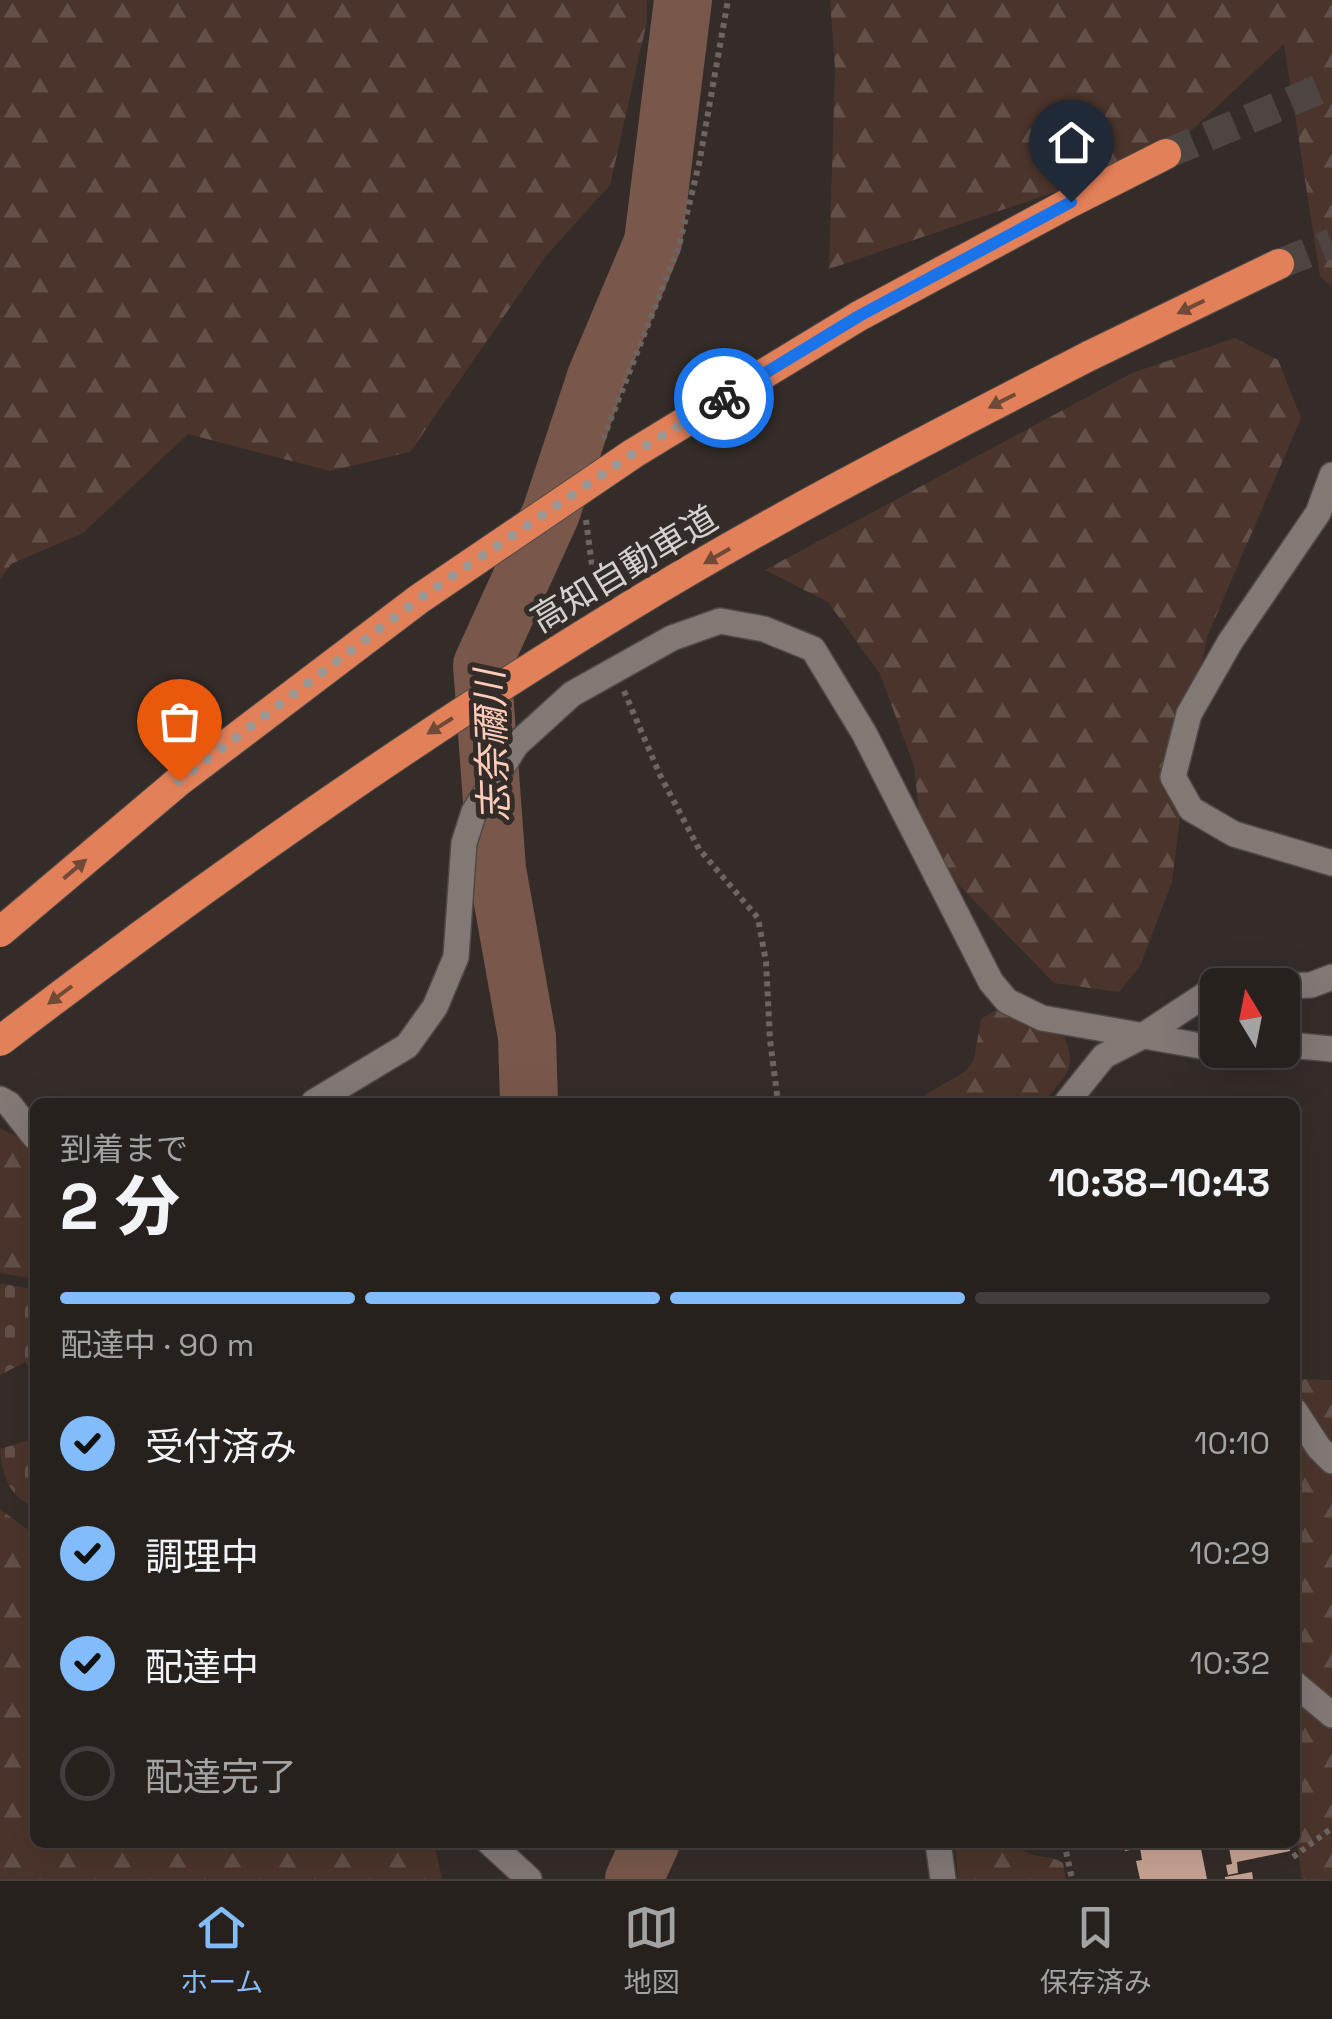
<!DOCTYPE html>
<html lang="ja">
<head>
<meta charset="utf-8">
<style>
	:root { --surface:#27211e; --page:#332e2b; --text:#f1f3f6; --muted:#a4a3a4; --line:#433e3c; --accent:#83bcfb }
	body { margin:0; font-family:"Space Grotesk","Noto Sans JP",sans-serif; background:var(--page); color:var(--text); height:100vh; display:flex; flex-direction:column; font-size:38px; white-space:nowrap }
	* { box-sizing:border-box; margin:0 }
	p { font-size:32px; color:var(--muted) }
	.icon { flex:none; width:55px; height:55px; fill:none; stroke:currentColor; stroke-width:2; stroke-linecap:round; stroke-linejoin:round }
	.map { position:relative; flex:1; overflow:hidden }
	.panel { position:absolute; left:30px; top:1098px; width:1270px; height:750px; display:flex; flex-direction:column; background:var(--surface); border-radius:15px; box-shadow:0 10px 40px #0002,0 0 0 2px var(--line) }
	.panel>* { flex:none }
	.needle { width:65px; rotate:350deg }
	.buttons { position:absolute; left:1200px; top:968px; display:grid; gap:20px }
	.buttons a { display:grid; place-items:center; width:100px; height:100px; border-radius:15px; background:var(--surface); box-shadow:0 10px 40px #0002,0 0 0 2px var(--line); font-size:50px }
	.pin { position:absolute; display:grid; place-items:center; width:85px; height:85px; color:#fff; margin:-102px -42px; border-radius:50% 50% 50% 0; rotate:-45deg; box-shadow:0 0 10px #0007 }
	.pin .icon { rotate:45deg }
	.courier { position:absolute; display:grid; place-items:center; width:100px; height:100px; margin:-50px; border:8px solid #1a73e8; border-radius:50%; background:#fff; color:#222; box-shadow:0 2px 12px #0007 }
	.headline em { font-style:normal; font-weight:800 }
	.headline div { display:flex; flex-direction:column-reverse }
	.headline { display:flex; align-items:center; justify-content:space-between; height:170px; padding:0 30px }
	h1 { font-size:65px; font-weight:800; line-height:75px }
	.bar { display:grid; grid-template-columns:repeat(4,1fr); gap:15px 10px; align-content:center; height:120px; padding:0 30px }
	.bar i { height:12px; border-radius:8px; background:var(--line) }
	.bar .current { background:var(--accent) }
	.bar p { grid-column:span 4 }
	ol { padding:0 30px; list-style:none }
	li { display:flex; align-items:center; gap:30px; height:110px }
	li p { margin-inline-start:auto }
	li .icon { padding:10px; border-radius:50%; background:var(--accent); color:#111; stroke-width:4 }
	li:last-child { color:var(--muted) }
	li i { width:55px; height:55px; border:5px solid var(--line); border-radius:50% }
	.menu { display:flex; justify-content:space-around; align-items:center; height:140px; border-top:2px solid var(--line); background:var(--surface); font-size:28px; color:var(--muted) }
	.menu a { display:grid; justify-items:center; gap:5px }
	.menu .current { color:var(--accent) }
	.map>svg:first-child { display:block }
</style>
</head>
<body>
<div class="map">
<svg width="1332" height="1879" viewBox="0 0 1332 1879">
	<defs>
		<pattern id="forest-firs" width="22" height="20" patternUnits="userSpaceOnUse" patternTransform="scale(2.5)"><rect width="22" height="20" fill="#4b342b"/><path d="M5 1l3.5 6h-7zM16 11l3.5 6h-7z" fill="#645049"/></pattern>
		<pattern id="cemetery-stones" width="16" height="16" patternUnits="userSpaceOnUse" patternTransform="scale(2.5)"><rect width="16" height="16" fill="#4b342b"/><path d="M2 7V4a2 2 0 0 1 4 0v3zM10 15v-3a2 2 0 0 1 4 0v3z" fill="#645049"/></pattern>
	</defs>
	<rect width="100%" height="100%" fill="#342c28"/>
	<path fill="url(#forest-firs)" d="M0,0H647V21L610,185L545,257L410,452L330,471L188,434L83,533L11,564L0,580Z
		M830,0H1332V287L1320,276L1284,44L1166,154L829,269L835,68Z
		M1235,338L1278,360L1301,418L1207,637L1192,717L1172,882L1140,966L1119,992L1054,983L923,848L914,766L880,674L828,602L765,570L1132,373Z
		M996,1010L1061,1030C1079,1067 1068,1074 1043,1102H913L966,1071L974,1059L981,1019Z
		M0,1128L35,1146V1279L0,1273Z
		M1295,1379L1332,1380V1879H1302L1295,1828Z
		M0,1509L35,1535V1842L434,1843L442,1879H0Z
		M955,1843H1022L1023,1851C1037,1859 1050,1854 1063,1863L1066,1879H958Z"/>
	<path fill="url(#cemetery-stones)" d="M0,1283L35,1290V1378L25,1362L0,1375Z
		M35,1438V1507C9,1498 2,1474 0,1449Z"/>
	<g fill="none" stroke-linecap="round" stroke-linejoin="round">
		<path stroke="#79584b" stroke-width="58" d="M529,1102L527,1037L497,869L482,665L551,513L596,377L653,242L683,0
			M634,1879L651,1842"/>
	</g>
	<path fill="#c8a394" d="M1123,1842H1195L1196,1850L1201,1849L1207,1879H1140L1136,1861L1142,1860L1140,1848L1125,1851Z
		M1228,1842H1289L1290,1851L1237,1862L1238,1873L1228,1875L1226,1865L1232,1864Z
		M1252,1872L1253,1879H1225V1877Z"/>
	<g fill="none" stroke-linecap="round" stroke-linejoin="round">
		<path stroke="#4c4541" stroke-width="30" stroke-dasharray="30 15" stroke-linecap="butt" d="M1166,154L1332,84
			M1279,264L1332,243"/>
		<defs>
			<path id="minor" d="M1332,475L1318,513L1230,642L1189,714L1173,777L1191,809L1234,834L1332,863
				M1282,986L1311,985L1332,977
				M1282,1048L1300,1046L1332,1049
				M1222,1050L1248,1054L1272,1050
				M0,1099L9,1104L35,1137
				M314,1102L407,1046L435,1007L456,957L464,843L474,812L516,745L572,694L672,638L720,621L764,629L813,649L864,733L991,982L1007,1001L1042,1018L1218,1049
				M1067,1102L1104,1056L1141,1037L1205,995L1218,992
				M1295,1411L1319,1448L1332,1461
				M1295,1684L1332,1715
				M489,1842L529,1879
				M938,1842L943,1879"/>
			<path id="highway" d="M1071,202L1166,154
				M1089,356L1279,264"/>
		</defs>
		<use href="#minor" stroke="#4f4946" stroke-width="28"/>
		<use href="#highway" stroke="#4f4946" stroke-width="32"/>
		<path stroke="#6c6561" stroke-width="6" stroke-dasharray="5 5" stroke-linecap="butt" d="M603,439L679,246L699,164L728,0
			M586,520L596,596
			M624,691L660,775L699,849L758,918L766,962L770,1040L778,1102
			M1064,1842L1072,1879
			M1293,1857L1332,1828"/>
		<use href="#minor" stroke="#827975" stroke-width="25"/>
		<use href="#highway" stroke="#e28059" stroke-width="30"/>
		<defs>
			<path id="highway-bridge" d="M0,932L179,781L419,599L634,453L859,316L1071,202
				M0,1041C203,886 411,739 630,606C779,515 934,436 1089,356"/>
		</defs>
		<use href="#highway-bridge" stroke="#4f4946" stroke-width="32" stroke-linecap="butt"/>
		<use href="#highway-bridge" stroke="#e28059" stroke-width="30"/>
	</g>
	<defs><path id="oneway-solid" d="M-6-.8H1V-3.2L6.5 0L1 3.2V.8H-6Z" transform="scale(2.5)"/></defs>
	<g fill="#714939">
		<use href="#oneway-solid" transform="translate(1191 307) rotate(154)"/>
		<use href="#oneway-solid" transform="translate(1002 401) rotate(153)"/>
		<use href="#oneway-solid" transform="translate(717 556) rotate(150)"/>
		<use href="#oneway-solid" transform="translate(440 726) rotate(148)"/>
		<use href="#oneway-solid" transform="translate(75 869) rotate(-40)"/>
		<use href="#oneway-solid" transform="translate(60 995) rotate(143)"/>
	</g>
	<g fill="none" stroke-linecap="round" stroke-linejoin="round">
		<path stroke="#9d9794" stroke-width="10" stroke-dasharray="0 18" d="M179,781L419,599L634,453L724,398"/>
		<path stroke="#1a73e8" stroke-width="12" d="M724,398L859,316L1071,202"/>
	</g>
	<g text-anchor="middle" dominant-baseline="central" stroke-width="10" stroke-linejoin="round" paint-order="stroke">
		<g font-size="35" fill="#d6d0ce" stroke="#342c28">
			<text transform="translate(624 569) rotate(-31)">高知自動車道</text>
		</g>
		<g font-size="38" font-style="italic" fill="#feccb9" stroke="#342c28">
			<text transform="translate(492 746) rotate(-92)">志奈禰川</text>
		</g>
	</g>
</svg>
<div class="buttons">
<a><svg class="needle" viewBox="-14 -14 28 28"><path d="M0-13l5 13h-10z" fill="#e53935"/><path d="M0 13l5-13h-10z" fill="#a4a3a4"/></svg></a>
</div>
<div class="pin" style="left:179px;top:781px;background:#ea580c"><svg class="icon" aria-label="bag" viewBox="0 0 24 24"><path d="M5 8h14l-1 12H6zM9 8a3 3 0 0 1 6 0"/></svg></div>
<div class="pin" style="left:1071px;top:202px;background:#1f2937"><svg class="icon" aria-label="home" viewBox="0 0 24 24"><path d="M3 11l9-7 9 7M6 9v11h12V9"/></svg></div>
<div class="courier" style="left:724px;top:398px"><svg class="icon" aria-label="bike" viewBox="0 0 24 24"><circle cx="6" cy="16" r="4"/><circle cx="18" cy="16" r="4"/><path d="M6 16l4-8h5l3 8M10 8l3 8H6M13 5h3"/></svg></div>
<section class="panel">
<div class="headline"><div><h1>2 分</h1><p>到着まで</p></div><em>10:38–10:43</em></div>
<div class="bar"><i class="current"></i><i class="current"></i><i class="current"></i><i></i><p>配達中 · 90 m</p></div>
<ol>
<li><svg class="icon" aria-label="check" viewBox="0 0 24 24"><path d="M5 12l5 5 9-10"/></svg>受付済み<p>10:10</p></li>
<li><svg class="icon" aria-label="check" viewBox="0 0 24 24"><path d="M5 12l5 5 9-10"/></svg>調理中<p>10:29</p></li>
<li><svg class="icon" aria-label="check" viewBox="0 0 24 24"><path d="M5 12l5 5 9-10"/></svg>配達中<p>10:32</p></li>
<li><i></i>配達完了</li>
</ol>
</section>
</div>
<nav class="menu">
<a class="current"><svg class="icon" aria-label="home" viewBox="0 0 24 24"><path d="M3 11l9-7 9 7M6 9v11h12V9"/></svg>ホーム</a>
<a><svg class="icon" aria-label="map" viewBox="0 0 24 24"><path d="M3 6l6-2 6 2 6-2v14l-6 2-6-2-6 2zM9 4v14M15 6v14"/></svg>地図</a>
<a><svg class="icon" aria-label="saved" viewBox="0 0 24 24"><path d="M7 4h10v16l-5-4-5 4z"/></svg>保存済み</a>
</nav>
</body>
</html>
